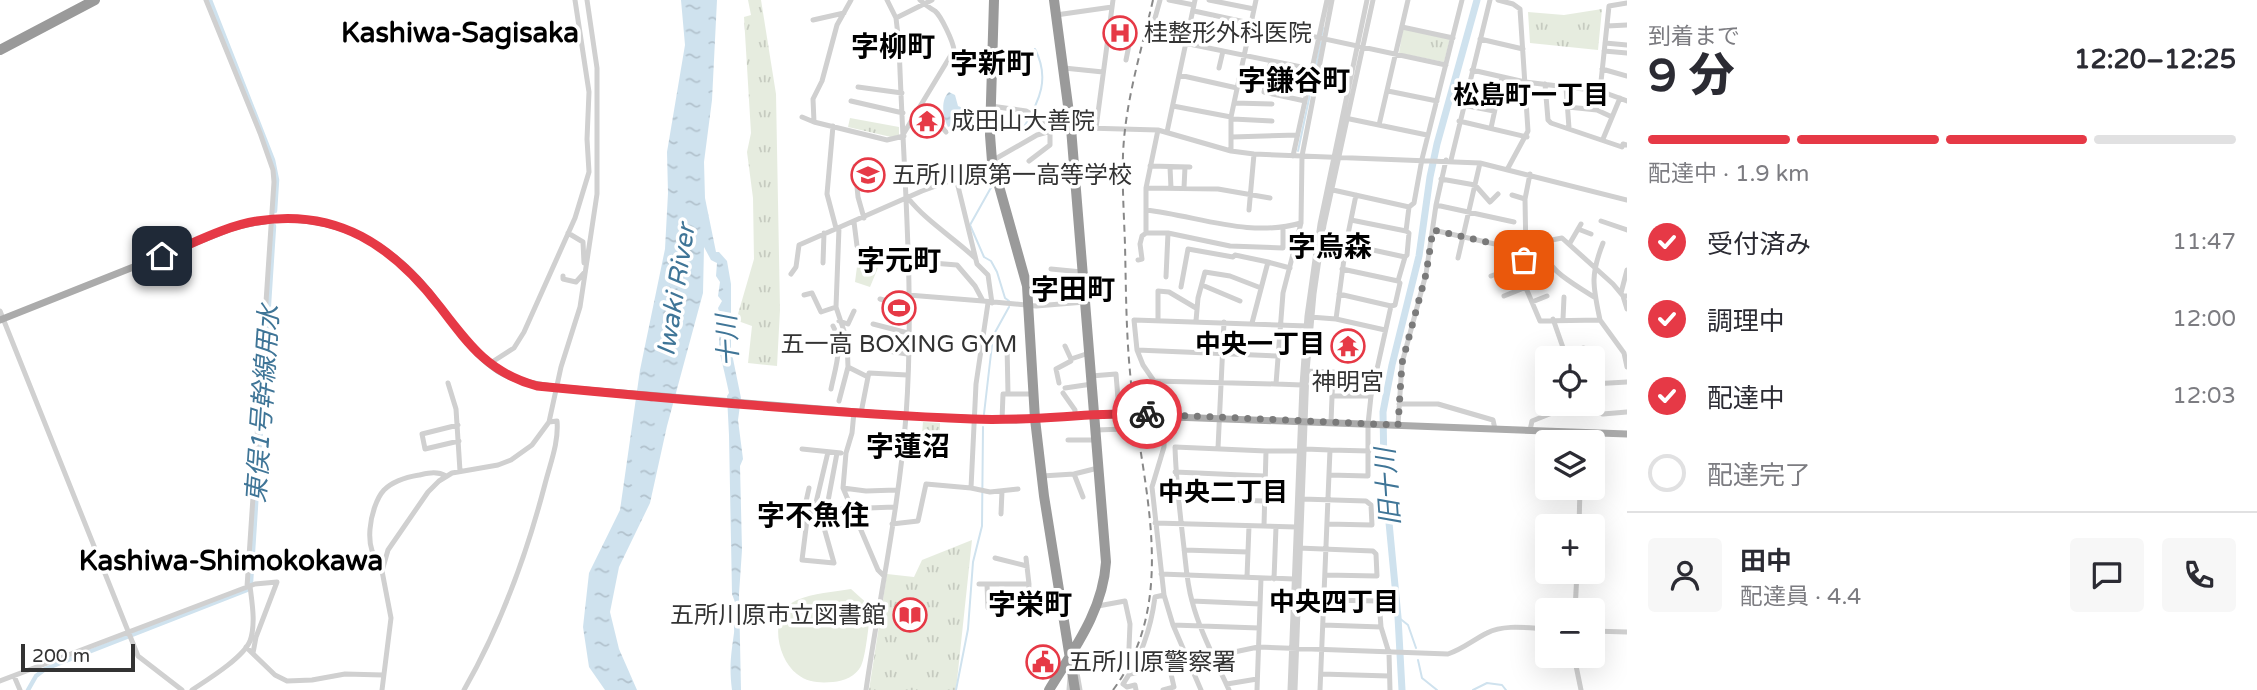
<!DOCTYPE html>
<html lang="ja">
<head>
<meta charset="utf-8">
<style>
	:root { --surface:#fff; --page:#f7f7f7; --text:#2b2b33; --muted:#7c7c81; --line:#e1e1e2; --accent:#e63946 }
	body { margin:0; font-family:"Varela Round","Noto Sans JP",sans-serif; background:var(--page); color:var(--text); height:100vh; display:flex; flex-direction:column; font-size:26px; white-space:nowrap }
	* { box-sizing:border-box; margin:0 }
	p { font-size:23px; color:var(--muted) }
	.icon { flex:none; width:38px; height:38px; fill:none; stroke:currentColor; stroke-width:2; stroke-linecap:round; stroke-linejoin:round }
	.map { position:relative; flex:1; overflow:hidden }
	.drawer { display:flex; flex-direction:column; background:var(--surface); width:630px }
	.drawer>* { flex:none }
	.tools { position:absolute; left:1535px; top:346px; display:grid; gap:14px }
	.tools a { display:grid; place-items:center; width:70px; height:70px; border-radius:7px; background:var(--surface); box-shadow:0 7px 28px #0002; font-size:35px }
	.scale { position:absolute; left:21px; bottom:18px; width:114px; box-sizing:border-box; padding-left:7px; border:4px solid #333; border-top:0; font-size:19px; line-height:24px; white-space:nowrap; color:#333; -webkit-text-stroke:5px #fff; paint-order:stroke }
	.pin { position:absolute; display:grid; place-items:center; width:60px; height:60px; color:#fff; margin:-30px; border-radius:14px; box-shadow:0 4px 10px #0006 }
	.courier { position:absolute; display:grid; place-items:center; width:70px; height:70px; margin:-35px; border:5px solid #e63946; border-radius:50%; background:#fff; color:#222; box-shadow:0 2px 9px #0007 }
	.headline em { font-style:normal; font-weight:800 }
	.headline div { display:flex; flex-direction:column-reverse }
	.headline { display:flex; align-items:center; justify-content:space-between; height:119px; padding:0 21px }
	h1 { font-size:46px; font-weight:800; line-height:52px }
	.bar { display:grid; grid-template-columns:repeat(4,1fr); gap:10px 7px; align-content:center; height:84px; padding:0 21px }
	.bar i { height:9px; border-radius:5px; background:var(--line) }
	.bar .active { background:var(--accent) }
	.bar p { grid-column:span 4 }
	.line { display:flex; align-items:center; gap:18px; padding:0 21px; border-top:2px solid var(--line) }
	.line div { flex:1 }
	.round { display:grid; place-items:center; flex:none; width:74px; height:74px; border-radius:7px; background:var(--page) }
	ol { padding:0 21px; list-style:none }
	li { display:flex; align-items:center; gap:21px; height:77px }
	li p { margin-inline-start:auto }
	li .icon { padding:7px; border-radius:50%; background:var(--accent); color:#fff; stroke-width:4 }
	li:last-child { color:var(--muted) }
	li i { width:38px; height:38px; border:4px solid var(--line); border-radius:50% }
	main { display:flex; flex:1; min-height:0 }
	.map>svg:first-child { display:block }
</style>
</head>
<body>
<main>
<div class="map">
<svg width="1627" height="690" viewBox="0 0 1627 690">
	<defs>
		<pattern id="grass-tufts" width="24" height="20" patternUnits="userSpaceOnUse" patternTransform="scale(1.75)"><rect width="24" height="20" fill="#e6ecdf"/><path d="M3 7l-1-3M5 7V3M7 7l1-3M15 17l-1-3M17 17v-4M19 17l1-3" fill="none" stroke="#c6cbc0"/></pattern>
		<pattern id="water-ripples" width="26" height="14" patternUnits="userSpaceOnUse" patternTransform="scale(1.75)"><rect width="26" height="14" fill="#cfe2ee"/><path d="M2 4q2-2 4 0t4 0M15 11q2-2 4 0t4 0" fill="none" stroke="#b2c2cd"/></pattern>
	</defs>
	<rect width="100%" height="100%" fill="#fff"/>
	<path fill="url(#grass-tufts)" d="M748,0H761L776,94L780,310L777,366L748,363L752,326L738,321V314L754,259L753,198L747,152L751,133L744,17L751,15Z
		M1602,9L1598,50L1530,43L1528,12L1564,15Z
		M1403,29L1450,39L1444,62L1399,53Z
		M850,118L899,127V135L891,137L848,127Z
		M923,422L940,423V448L921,447Z
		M972,540L956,690H869L887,574L914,577L922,560Z"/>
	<path fill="#e6ecdf" d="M858,259L874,260L880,263L870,287L855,282Z
		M851,589L871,607C869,621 866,656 861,666C856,676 844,681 833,682C821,683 808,683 797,674C776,658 768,612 797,600C813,593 834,592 851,589Z"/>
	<path fill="url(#water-ripples)" d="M681,0H717L712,100L704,162L705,198L716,252H719L727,261L731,284V349L741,398L738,420L743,459L740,466L742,550L739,594L741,690H732C729,667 731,655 734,633C735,623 730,615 736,605L732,594L729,435L727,396L729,393C726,379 723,366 720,354C717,339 723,322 718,308L722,301L718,296L720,282L716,276L717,263L711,260L704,247L703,293L667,426L650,503L619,567L610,612L619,649L637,690H605L589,667L583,627L589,573L620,510L640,370L665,249L668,193L667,152L685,45Z
		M949,92L955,95L958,106L963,108L954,125L948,127C943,118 940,100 949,92Z"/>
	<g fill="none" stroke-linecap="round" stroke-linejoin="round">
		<path stroke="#cfe2ee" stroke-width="2" d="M1322,35L1323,28
			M1024,127C1040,100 1050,78 1035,49
			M1298,151L1321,42
			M993,184L970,225L984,257L991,261L997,272L1005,298L1009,301
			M984,414L993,336L1009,307
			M1398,617L1408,625L1416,648
			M1418,660L1422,678L1437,690
			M956,690L968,629L973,562L982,526L983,427
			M1473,690L1487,683L1502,685L1506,690"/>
		<path stroke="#cfe2ee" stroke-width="4.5" d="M210,0L273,160L277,180L275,211
			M251,582L274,226
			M28,690L36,676L45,669L247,590"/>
		<path stroke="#cfe2ee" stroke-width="7" d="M1402,690L1398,617L1384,470L1383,412L1392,365L1419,256L1430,177L1437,144L1477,0"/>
		<path stroke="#d0d0d0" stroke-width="5" d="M206,0L260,133L273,170L274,182L247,587
			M851,0L837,25L822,81L813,99L814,122L887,140L904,136
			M1160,0L1150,36L1311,69
			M1169,0L1194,5
			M1209,0L1254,9
			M1498,0L1513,4L1520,9L1528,131L1508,168
			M1194,11L1446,65
			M1056,15L1112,7
			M896,18L932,0
			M813,20L844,13
			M1607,26L1627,25
			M1402,27L1453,38
			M1108,37L1130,40L1126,60
			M1480,39L1523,49
			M1605,43L1627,45
			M1604,51L1627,53
			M1271,61L1264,92L1305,101
			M1064,68L1103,72
			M1219,68L1223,51
			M1602,69L1627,76
			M1472,70L1525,82L1600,91L1627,101
			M1179,75L1237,88
			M1545,84L1548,120L1551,123L1622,147L1623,144L1627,145
			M858,87L902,93
			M1566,87L1569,128
			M1388,91L1437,101
			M1600,91L1609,6L1627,3
			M851,101L903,113
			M1234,103L1272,104
			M923,104L946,132
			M1463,105L1494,111
			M991,106L1026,111L1058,129
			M1173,106L1231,117
			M1568,107L1597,110L1612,117
			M802,117L814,122
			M1345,118L1427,135
			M1233,119L1272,121
			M1459,121L1527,137
			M1379,125L1408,0
			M833,126L827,194L836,228
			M1096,128L1113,0
			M1491,128L1502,77
			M1158,130L1146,188V233H1168L1230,246L1283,248V228
			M1167,132L1195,0
			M904,133L954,50C953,41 941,16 935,11C929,7 926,6 920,0
			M1232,137L1297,135
			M1603,139L1620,98
			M1231,151V117L1256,0
			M1293,156L1327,0
			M1451,160L1490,0
			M1029,161L1050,145V131
			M855,166L858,197L864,218
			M1150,166L1190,167
			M1170,167L1171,188
			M1530,174L1525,199L1526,256L1517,267L1540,321L1600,320C1593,286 1590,276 1603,243
			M956,178L977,264L988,275L992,303
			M1441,179L1475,185L1490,202L1498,194
			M1146,188L1218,189L1270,198
			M1184,188L1185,167
			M1333,190L1409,207L1406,231L1351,220
			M1512,195L1525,199
			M908,198C927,222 953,237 975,258
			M1436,205L1514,222
			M1409,207L1414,203L1422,159L1462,0
			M1146,210C1198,216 1249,238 1301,223
			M1249,210L1254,154
			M1601,221L1627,230
			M854,222L857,246
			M839,228L836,307L847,340L848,367L868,377L861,413
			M1578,229L1591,234
			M1433,230L1526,251
			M568,233L583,242L584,263
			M1322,239L1405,257L1398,281L1342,269
			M1538,242C1549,272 1568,280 1594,297
			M1570,243L1581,224
			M1526,245L1562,238L1613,284L1623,296
			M1405,257L1407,255L1409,233L1406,231
			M1458,258L1480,163
			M1138,260L1142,259L1140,244L1142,236L1146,233
			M908,261L957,265L975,286L983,301L1036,306L1085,302
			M823,263L824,233
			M1051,269L1082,272
			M791,274L796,267L799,245L922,191L969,174L1037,135L1058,129L1086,128L1158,130L1231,151L1254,154L1480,163L1627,200
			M563,276V279L576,282L584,273
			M1491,276L1517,267
			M1166,277L1168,233
			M1507,282L1522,276
			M1525,284L1540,279
			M1202,285L1240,301
			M1181,287L1188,249L1233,257L1235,255L1268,262
			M1621,293L1627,270
			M804,295L812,293L821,312L836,307
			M908,295L983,301
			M1504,296L1526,287
			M1627,296H1623L1627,309
			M880,299L908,307
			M1532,302L1547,296
			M1391,306L1395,305L1400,283L1398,281
			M0,311L138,656L182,690
			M1310,317L1336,319L1385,330
			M1158,319V291L1169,292L1196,308
			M1336,319L1346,244L1356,195
			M1553,319L1567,359
			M1563,319L1564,297
			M1600,320L1624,353L1627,367
			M839,321L848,324L854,311
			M1196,321L1198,298L1205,272L1230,276L1261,288
			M1252,323L1268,262L1290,268
			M873,324L908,333
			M1007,344L1008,394
			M1065,346L1071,359
			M863,347L907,354
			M1137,350L1277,356
			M1566,354L1583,348L1595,351L1601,383
			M489,364L514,348L524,332L575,218L589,172L587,139L589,92L575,0
			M1305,371L1376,374
			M1091,376L1116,374L1118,399L1123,407V414
			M868,377L869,373L907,375
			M1154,381L1276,384L1283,293L1301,223L1302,156L1332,0
			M448,383L456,409L460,471
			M1059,383L1056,369L1071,361V359L1089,353
			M1276,384L1302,385
			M1592,384L1627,382
			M1065,388L1092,384
			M831,389C835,369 844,345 833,326
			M1063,393L1075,410V415
			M1332,396H1371
			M839,401L848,367
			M1399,404H1438L1493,420L1495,429
			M854,412L852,433L846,453L843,488L878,570L883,575
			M1035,419L1094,414
			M1002,420L1003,394H1034
			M1331,422L1333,372
			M458,425L422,434L425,449L459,441
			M1398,425L1402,363L1426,274L1436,205L1446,160
			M1096,430L1125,429
			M1530,430L1532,421L1567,407H1580L1603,414L1627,412
			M1068,440H1096
			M1218,448L1224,322
			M802,449L841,453
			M1305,449L1330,450
			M1266,451H1299
			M1175,472L1264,476
			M1074,474L1083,497
			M1329,475L1368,476V424L1371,396L1391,306L1339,294
			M1042,476L1074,474L1098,468
			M843,488L866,491L896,490
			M971,488L990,492L1018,489
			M1178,498L1264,501
			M1302,499L1366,501L1371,505L1372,525L1327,524
			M831,509L828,501L837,453
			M817,510L894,507
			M819,510L834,563L802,560L808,512L814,511L828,452
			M808,512L805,506L809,488
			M1001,514L1002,491
			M1155,523L1264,526L1266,451L1175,447C1176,481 1180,514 1184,548C1186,566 1187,584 1192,601C1200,632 1216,661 1229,690
			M892,524L918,521L926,484L971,488L976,384L988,303
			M1264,526L1296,527
			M1579,527L1580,488
			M1298,548L1373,551L1376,554L1377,576L1325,575
			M1184,550L1248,552
			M995,558L1027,566
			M1026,558L1029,584L1028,606
			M383,563C361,555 370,505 384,490C393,481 407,477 419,475C429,473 437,471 446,476
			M1161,574L1294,579
			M1247,577L1249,526
			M1274,579L1276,527
			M979,584H1029
			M987,585L988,608L1062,605
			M1324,600L1379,601L1381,627L1389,653L1390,690
			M1192,601L1260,604
			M1098,606L1125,601L1130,624L1129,648
			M1575,611L1577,572
			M1173,625L1259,628
			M1323,625L1381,627
			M1592,631L1627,632
			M246,647L275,675L287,681L312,680L345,674L383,675
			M1574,656L1581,690
			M1073,669L1077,673L1080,690
			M1130,674L1258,647L1448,654C1463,649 1473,640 1487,633C1504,624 1528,628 1547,629
			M1321,674L1389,676
			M14,676L20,690
			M0,681L255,584L277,582L256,637L253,653
			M1227,684L1257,679
			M192,690C207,680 243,658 250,641C256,624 252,603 250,586
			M382,690L391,618L382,571L388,550L428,492L439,481L452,473L498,465L511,460L532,445L549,422L561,367L580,307L597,194V68L587,0
			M464,690C501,625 526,557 545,484C550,464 559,442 557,421L549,422
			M866,690C879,599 899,508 906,416C915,292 903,168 899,44L896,18L887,0
			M1069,690L1070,677
			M1136,690L1135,685L1127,687L1123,684C1141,658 1151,628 1155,597L1164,595
			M1163,690L1174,687L1169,665
			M1201,690L1173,625L1164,595L1152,487L1164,447V410L1154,381L1143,365L1137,350L1134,320L1308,326
			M1257,690L1261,578
			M1290,690L1302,385L1307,316L1320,224L1367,0
			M1295,690L1307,371L1314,294L1324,225L1373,0
			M1320,690L1330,450L1369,451"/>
		<path stroke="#ababab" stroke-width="7" d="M0,320L229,229C307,204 378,229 429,292C451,319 469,352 499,371C519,383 539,385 561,388L906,416L1016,420L1035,419
			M1094,414L1627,434"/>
		<path stroke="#9a9a9a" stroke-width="10" d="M994,0L990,135L992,161L1027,286L1035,419L1044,496L1075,690
			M0,50L95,0
			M1049,690C1074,649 1103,611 1106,562L1071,128L1054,0"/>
		<path stroke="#888" stroke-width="2" stroke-dasharray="7 5" stroke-linecap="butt" d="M1113,690C1183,596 1139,478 1130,372C1126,330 1126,288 1125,245C1124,215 1122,185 1123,155C1125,102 1141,52 1153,0"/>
	</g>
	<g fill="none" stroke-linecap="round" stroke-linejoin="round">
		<path stroke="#7a7a7a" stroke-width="7" stroke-dasharray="0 12.6" d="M1147,414L1398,425L1402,363L1426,274L1433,230L1526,251L1524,260"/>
		<path stroke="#e63946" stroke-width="9" d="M162,256C192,244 225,226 257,221C338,208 393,246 440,307C469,345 489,373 537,386C681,400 827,413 972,419C1031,422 1089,412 1147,414"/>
	</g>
	<defs>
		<symbol id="hospital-ring" viewBox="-11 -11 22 22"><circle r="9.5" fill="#fff" stroke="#e63946" stroke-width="1.5"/><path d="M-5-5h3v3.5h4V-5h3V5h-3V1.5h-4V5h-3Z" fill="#e63946"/></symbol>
		<symbol id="temple-ring" viewBox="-11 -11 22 22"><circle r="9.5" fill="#fff" stroke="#e63946" stroke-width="1.5"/><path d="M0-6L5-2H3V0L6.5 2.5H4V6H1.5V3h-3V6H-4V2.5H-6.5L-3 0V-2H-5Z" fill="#e63946"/></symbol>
		<symbol id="school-ring" viewBox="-11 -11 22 22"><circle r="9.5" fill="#fff" stroke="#e63946" stroke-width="1.5"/><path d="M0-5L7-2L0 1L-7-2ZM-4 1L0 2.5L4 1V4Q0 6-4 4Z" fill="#e63946"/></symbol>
		<symbol id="stadium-ring" viewBox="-11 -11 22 22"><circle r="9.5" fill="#fff" stroke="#e63946" stroke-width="1.5"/><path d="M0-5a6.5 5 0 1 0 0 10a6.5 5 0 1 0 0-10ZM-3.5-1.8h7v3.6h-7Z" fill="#e63946"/></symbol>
		<symbol id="library-ring" viewBox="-11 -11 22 22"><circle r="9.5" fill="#fff" stroke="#e63946" stroke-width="1.5"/><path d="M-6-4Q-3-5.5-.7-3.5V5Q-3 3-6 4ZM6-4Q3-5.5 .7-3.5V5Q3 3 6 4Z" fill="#e63946"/></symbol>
		<symbol id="civic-ring" viewBox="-11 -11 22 22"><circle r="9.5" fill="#fff" stroke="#e63946" stroke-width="1.5"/><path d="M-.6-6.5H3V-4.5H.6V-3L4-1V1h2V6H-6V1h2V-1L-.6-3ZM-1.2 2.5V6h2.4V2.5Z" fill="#e63946"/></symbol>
	</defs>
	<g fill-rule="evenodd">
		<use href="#hospital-ring" x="1101" y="14" width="38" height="38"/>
		<use href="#temple-ring" x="908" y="102" width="38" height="38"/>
		<use href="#school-ring" x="849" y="156" width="38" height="38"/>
		<use href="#stadium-ring" x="880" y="289" width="38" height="38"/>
		<use href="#temple-ring" x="1329" y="327" width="38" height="38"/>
		<use href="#library-ring" x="891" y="596" width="38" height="38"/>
		<use href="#civic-ring" x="1024" y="643" width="38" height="38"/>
	</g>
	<g text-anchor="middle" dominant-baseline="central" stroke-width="7" stroke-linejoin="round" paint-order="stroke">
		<g font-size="24" fill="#333" stroke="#fff" text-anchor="start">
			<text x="1144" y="33">桂整形外科医院</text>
			<text x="951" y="121">成田山大善院</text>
			<text x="892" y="175">五所川原第一高等学校</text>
			<text x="899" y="344" text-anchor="middle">五一高 BOXING GYM</text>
			<text x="1348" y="382" text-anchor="middle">神明宮</text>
			<text x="886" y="615" text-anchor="end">五所川原市立図書館</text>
			<text x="1068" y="662">五所川原警察署</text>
		</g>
		<g font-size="26" font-weight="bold" fill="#000" stroke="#fff">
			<text x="1531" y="95">松島町一丁目</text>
			<text x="1260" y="344">中央一丁目</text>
			<text x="1223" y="492">中央二丁目</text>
			<text x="1334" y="602">中央四丁目</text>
		</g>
		<g font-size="26" font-style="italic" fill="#3f7597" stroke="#fff">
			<text transform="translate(676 290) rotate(-81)">Iwaki River</text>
			<text transform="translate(728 341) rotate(-93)">十川</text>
			<text transform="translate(263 404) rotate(-86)">東俣1号幹線用水</text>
			<text transform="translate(1388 487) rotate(-94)">旧十川</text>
		</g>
		<g font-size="28" font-weight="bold" fill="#000" stroke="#fff">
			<text x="460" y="33">Kashiwa-Sagisaka</text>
			<text x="893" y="47">字柳町</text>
			<text x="992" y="64">字新町</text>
			<text x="1294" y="81">字鎌谷町</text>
			<text x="1330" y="247">字烏森</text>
			<text x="899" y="261">字元町</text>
			<text x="1073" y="290">字田町</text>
			<text x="908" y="447">字蓮沼</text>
			<text x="813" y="516">字不魚住</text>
			<text x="231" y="561">Kashiwa-Shimokokawa</text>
			<text x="1030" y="605">字栄町</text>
		</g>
	</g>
</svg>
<div class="tools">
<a><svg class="icon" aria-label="locate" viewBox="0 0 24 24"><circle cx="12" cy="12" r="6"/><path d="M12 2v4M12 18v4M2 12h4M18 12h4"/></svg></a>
<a><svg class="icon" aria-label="layers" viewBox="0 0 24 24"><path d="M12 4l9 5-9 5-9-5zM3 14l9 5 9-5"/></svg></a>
<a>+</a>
<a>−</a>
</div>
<div class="scale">200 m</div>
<div class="pin" style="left:1524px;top:260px;background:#ea580c"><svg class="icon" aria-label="bag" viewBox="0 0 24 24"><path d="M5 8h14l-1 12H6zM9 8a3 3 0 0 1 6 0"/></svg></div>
<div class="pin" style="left:162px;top:256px;background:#1f2937"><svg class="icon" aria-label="home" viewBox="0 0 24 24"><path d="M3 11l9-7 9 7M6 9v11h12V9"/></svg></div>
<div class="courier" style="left:1147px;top:414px"><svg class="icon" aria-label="bike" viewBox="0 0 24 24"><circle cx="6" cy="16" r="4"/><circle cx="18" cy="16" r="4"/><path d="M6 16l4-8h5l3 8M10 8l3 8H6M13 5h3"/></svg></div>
</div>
<section class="drawer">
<div class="headline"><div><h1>9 分</h1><p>到着まで</p></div><em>12:20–12:25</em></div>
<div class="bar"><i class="active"></i><i class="active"></i><i class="active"></i><i></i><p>配達中 · 1.9 km</p></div>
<ol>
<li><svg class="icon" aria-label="check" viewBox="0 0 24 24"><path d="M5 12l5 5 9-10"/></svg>受付済み<p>11:47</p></li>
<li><svg class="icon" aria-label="check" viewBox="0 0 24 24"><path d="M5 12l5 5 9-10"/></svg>調理中<p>12:00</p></li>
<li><svg class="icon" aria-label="check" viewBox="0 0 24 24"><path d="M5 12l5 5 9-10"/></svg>配達中<p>12:03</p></li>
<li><i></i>配達完了</li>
</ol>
<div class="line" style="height:126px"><a class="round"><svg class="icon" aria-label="person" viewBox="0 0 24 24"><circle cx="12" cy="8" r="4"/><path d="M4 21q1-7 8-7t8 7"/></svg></a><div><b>田中</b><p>配達員 · 4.4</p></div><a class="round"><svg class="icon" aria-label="chat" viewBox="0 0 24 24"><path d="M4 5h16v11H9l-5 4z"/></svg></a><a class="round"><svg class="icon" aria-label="phone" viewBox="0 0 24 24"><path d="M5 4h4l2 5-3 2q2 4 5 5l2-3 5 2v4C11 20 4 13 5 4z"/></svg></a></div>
</section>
</main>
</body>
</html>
